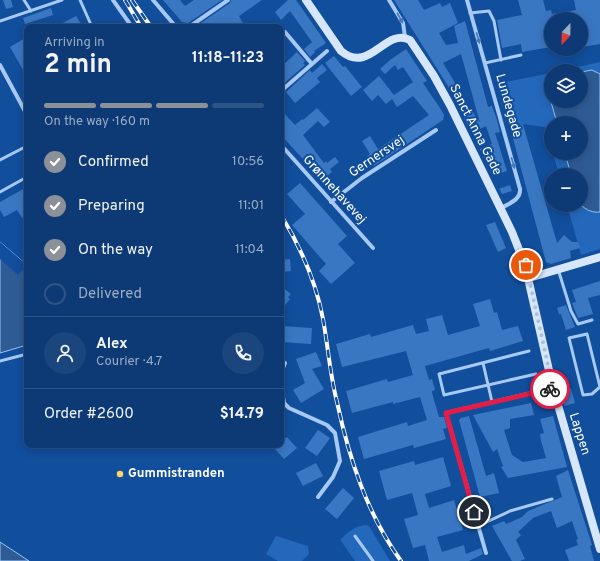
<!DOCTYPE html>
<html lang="en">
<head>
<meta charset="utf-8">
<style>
	:root { --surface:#0d3a75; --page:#1b457d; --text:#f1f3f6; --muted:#9aadc5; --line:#2d5487; --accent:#8c9099 }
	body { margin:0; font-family:Overpass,sans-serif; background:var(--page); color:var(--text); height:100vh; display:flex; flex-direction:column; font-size:15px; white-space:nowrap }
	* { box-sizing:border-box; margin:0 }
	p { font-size:13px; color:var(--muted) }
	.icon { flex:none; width:22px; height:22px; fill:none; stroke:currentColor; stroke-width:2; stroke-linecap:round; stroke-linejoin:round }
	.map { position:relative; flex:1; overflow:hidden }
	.details { position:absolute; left:24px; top:24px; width:260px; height:424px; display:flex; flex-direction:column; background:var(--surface); border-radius:8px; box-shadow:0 2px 10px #0003,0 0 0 1px var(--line) }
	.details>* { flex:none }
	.needle { width:26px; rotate:202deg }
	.tools { position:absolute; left:544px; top:12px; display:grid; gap:8px }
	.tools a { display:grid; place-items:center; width:44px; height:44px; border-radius:50%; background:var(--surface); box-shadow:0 2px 10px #0003,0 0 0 1px var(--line); font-size:20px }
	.pin { position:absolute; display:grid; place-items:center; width:34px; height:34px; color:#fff; margin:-17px; border:2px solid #fff; border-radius:50%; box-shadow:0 1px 4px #0007 }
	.courier { position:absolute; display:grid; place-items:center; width:40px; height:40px; margin:-20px; border:3px solid #e11d48; border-radius:50%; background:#fff; color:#222; box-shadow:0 1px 5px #0007 }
	.summary em { font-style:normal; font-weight:700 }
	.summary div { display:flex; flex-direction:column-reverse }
	.summary { display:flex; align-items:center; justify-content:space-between; height:68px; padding:0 20px }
	h1 { font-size:26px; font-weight:700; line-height:30px }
	.bar { display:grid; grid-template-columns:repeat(4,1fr); gap:6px 4px; align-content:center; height:48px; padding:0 20px }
	.bar i { height:5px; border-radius:3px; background:var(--line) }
	.bar .current { background:var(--accent) }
	.bar p { grid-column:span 4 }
	.line { display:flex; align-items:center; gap:10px; padding:0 20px; border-top:1px solid var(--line) }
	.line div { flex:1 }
	.round { display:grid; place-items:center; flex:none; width:42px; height:42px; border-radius:21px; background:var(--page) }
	ol { padding:0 20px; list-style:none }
	li { display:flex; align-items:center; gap:12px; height:44px }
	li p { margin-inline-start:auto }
	li .icon { padding:4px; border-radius:50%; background:var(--accent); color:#fff; stroke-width:4 }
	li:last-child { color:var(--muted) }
	li i { width:22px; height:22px; border:2px solid var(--line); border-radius:50% }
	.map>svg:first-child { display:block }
</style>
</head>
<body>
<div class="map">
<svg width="600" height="561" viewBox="0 0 600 561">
	<rect width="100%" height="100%" fill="#114e9c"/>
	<path fill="#2468bb" d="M600,62V249L581,255L567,205H581V175H559L553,153H581V123H551V147L545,127L523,124L510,127L505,82L551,73V101H581V71H559Z
		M366,525L369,526L390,561H355L341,541V539C349,531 355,526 366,525Z
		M276,536L308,546L309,554L302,561H278L266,554Z"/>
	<path fill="#2f5b95" stroke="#97c4f8" d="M592,70L600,74V212C593,213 586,210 581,205V175H571L565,153H581V123H557L549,95L551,87V101H581V72Z
		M0,242L27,265V345L0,353Z
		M0,542L29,561H0Z"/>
	<path fill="#114e9c" d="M0,242L27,265L18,275L0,259Z"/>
	<path fill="#3a77c3" d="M3,0H11L13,7L6,9Z
		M163,0H180L185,6L194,0H222L188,23L182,22Z
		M231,0H262L239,16L245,27H207L198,25L230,3Z
		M288,0H296L326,43L314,51L315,52L310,57L304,49L312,42L290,11L281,20L275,12Z
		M394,0H418L424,10L440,3L442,7L450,3L458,23L439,33L446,45L458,43L454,26L465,21L488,107L492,106L497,120L500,132L495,133L507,171L493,176L480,149L492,144L486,126L472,133L464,118L463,112L471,109L480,123L461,54L443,63L463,96L456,99Z
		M518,0H543L546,11L551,10L552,14L576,10L574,0H600V44L582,47L581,19H551V47L522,52L521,44L502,48L497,20L522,15Z
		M51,8L53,15L25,24L23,18Z
		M76,16L83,27H55Z
		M27,37V77L10,47Z
		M406,49L427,81L423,83L440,108L444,115L443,120L374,166L367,156L370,154L362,141L370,136L378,149L429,115L413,96L397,107L392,99L386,104L378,95L372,101L363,90L379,76L394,95L413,82L403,67L398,70L395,65L385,74L380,69L390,60Z
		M297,52L305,61L303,63L305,65L281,86V67Z
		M334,56L343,67L345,66L362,87L351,96L325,63Z
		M322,64L327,70L317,78L320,82L295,103L286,92L310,70L312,73Z
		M317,108L330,122L324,127L318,121L303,135L324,163L326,161L327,163L335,157L339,162L330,169L332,172L322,180L281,135V110L295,125L302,119L303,120Z
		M523,124L557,243L564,235L572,242H578L580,248L570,251L571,258L551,264L546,262L510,127Z
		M300,183L347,236L338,244L355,263L331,284L319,271L326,264L292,225L305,214L287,194Z
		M510,185L512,191L502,194L499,189Z
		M27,187V216L22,218L17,210L4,217L0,210V202Z
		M495,222L506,248L498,252L486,225Z
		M290,259L291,271L281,272V260Z
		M600,281V295L588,298L593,314L578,318L572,303L576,302L572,290Z
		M281,286L291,294L288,297L290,299L281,310Z
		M490,299L494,313L497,312L502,330L518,326L523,341L490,351L489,348L425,366L429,380L432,379L435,390L432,391V393L439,417H444L447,428L443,429L446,439L414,448L413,445L364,459L358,437L407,422L408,426L427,420L420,397L393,404V402L352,413L346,391L387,379L388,382L413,375L406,351L342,367L336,344L370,334L371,337L413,325L416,334L429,331L426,319L442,315L448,335L480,326L473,304Z
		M566,305L575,327L566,330L561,314H559L557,308Z
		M281,326L312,328L311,344L281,342Z
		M316,352L322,366L312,369L324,389L301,403L293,390L305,383L296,359Z
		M571,388L575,403L564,406L560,390Z
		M531,403L534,415L510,419V428L504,430L512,455L523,462L546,458L541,441L540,434L544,433L540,419L553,416L567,467L508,478L501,467L503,466L497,449L493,452L473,415Z
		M469,416L486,476L494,473L499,493L480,497L459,420L461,418Z
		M318,430L330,438L317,456L305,448Z
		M287,437L297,448L284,459L274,448L281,445V442Z
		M443,457L451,486L425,494L429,508L454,500L463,530L437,537L442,552L464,545L466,554L481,548L483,554L469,561H429L425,545L413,548L404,519L418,515L412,493L387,500L379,471L414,461L415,465Z
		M316,463L323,476L303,486L296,473Z
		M568,470L592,545L590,546L594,561H569L565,550L578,545L576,540L578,539L572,521L557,528L551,511L533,518L518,532L521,535L516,540L525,559L520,561H512L492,526L504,521L506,524L522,517L528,511L562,497L556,476Z
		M343,488L354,498L337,519L325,509Z
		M489,508L492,516L485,519L483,511Z"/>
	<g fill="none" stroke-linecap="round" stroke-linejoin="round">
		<path stroke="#a6c9f5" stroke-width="3" d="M24,0L31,11
			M80,0L92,27
			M470,13L489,11L494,21L501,60
			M0,21L62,0
			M485,63L521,55
			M0,160L27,146
			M0,192L27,177
			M26,259H27
			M558,269L571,311L578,324L592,320
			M587,334L600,387L592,394L583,395L569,338Z
			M529,351L439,374L444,395L536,374
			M0,361L27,354
			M483,363L492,402
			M478,526L510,511L552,499
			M355,536L373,561"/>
		<path stroke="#a6c9f5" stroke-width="4" d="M113,0L132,27
			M153,0L176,27
			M389,0L403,23L405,37
			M467,0L520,189C521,200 509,203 500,209
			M189,27L228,0
			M285,32L312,64
			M0,65L27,115
			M281,91L327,51
			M281,145L373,248
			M331,202L362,178L436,130
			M281,360L285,363L281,373
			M281,384L284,403L289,408L327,425L335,433L340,461L333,477L318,497
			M486,553L446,413L553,388"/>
		<path stroke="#d6e7fd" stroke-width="8" d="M306,0L341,51C370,75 385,27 410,40L434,76L450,105L512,232L525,265L553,388L600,549
			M529,278L600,257"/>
		<defs>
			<path id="rail" d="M125,0L141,27
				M132,0L151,27
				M281,215C300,246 316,282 323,319C328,346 330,375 337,402C349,458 367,514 401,561"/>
		</defs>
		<use href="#rail" stroke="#fff" stroke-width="4"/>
		<use href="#rail" stroke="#114e9c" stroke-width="2.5" stroke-dasharray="8" stroke-linecap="butt"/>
	</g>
	<defs><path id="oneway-solid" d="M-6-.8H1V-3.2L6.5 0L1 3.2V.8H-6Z"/></defs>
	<g fill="#4579bb">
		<use href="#oneway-solid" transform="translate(400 18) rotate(61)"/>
		<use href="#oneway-solid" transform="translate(478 38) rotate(74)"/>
		<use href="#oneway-solid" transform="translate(513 163) rotate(74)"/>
	</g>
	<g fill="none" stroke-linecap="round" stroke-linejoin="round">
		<path stroke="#acc1dc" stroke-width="4" stroke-dasharray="0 7.2" d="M526,265L553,388L550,389"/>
		<path stroke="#e11d48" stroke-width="5" d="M474,512L446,413L550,389"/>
	</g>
	<circle fill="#ffd369" stroke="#114e9c" stroke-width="1.5" cx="120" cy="474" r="4"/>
	<g text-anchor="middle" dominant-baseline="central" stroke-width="4" stroke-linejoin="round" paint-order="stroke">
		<g font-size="13" fill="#fff" stroke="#114e9c">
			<text transform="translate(508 106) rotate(74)">Lundegade</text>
			<text transform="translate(475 130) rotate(63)">Sanct Anna Gade</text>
			<text transform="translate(377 157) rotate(-34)">Gernersvej</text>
			<text transform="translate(334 190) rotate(48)">Grønnehavevej</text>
			<text transform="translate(579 434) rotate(72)">Lappen</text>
		</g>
		<g font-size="13" font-weight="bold" fill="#fff" stroke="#114e9c" text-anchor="start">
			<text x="128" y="474">Gummistranden</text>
		</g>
	</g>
</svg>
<div class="tools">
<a><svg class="needle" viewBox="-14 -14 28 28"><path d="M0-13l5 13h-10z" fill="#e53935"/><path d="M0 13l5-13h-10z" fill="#9aadc5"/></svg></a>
<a><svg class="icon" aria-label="layers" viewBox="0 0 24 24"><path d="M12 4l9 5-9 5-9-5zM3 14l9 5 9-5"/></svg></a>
<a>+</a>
<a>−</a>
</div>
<div class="pin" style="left:526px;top:265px;background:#ea580c"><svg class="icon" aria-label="bag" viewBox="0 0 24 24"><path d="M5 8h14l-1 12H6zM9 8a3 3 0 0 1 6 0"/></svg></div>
<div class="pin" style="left:474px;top:512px;background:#1f2937"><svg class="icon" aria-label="home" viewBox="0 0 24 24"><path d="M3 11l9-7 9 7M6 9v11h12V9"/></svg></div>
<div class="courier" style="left:550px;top:389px"><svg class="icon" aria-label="bike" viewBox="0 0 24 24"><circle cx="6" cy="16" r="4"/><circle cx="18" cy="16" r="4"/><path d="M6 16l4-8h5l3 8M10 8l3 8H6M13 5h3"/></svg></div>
<section class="details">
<div class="summary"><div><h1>2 min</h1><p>Arriving in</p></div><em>11:18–11:23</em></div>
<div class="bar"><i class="current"></i><i class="current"></i><i class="current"></i><i></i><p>On the way · 160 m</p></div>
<ol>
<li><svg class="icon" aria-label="check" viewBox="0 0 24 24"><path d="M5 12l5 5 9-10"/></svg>Confirmed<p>10:56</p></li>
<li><svg class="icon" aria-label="check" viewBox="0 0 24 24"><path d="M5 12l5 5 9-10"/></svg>Preparing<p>11:01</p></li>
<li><svg class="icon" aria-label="check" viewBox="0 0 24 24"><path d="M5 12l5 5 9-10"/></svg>On the way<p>11:04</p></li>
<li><i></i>Delivered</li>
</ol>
<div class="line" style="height:72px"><a class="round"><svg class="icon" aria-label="person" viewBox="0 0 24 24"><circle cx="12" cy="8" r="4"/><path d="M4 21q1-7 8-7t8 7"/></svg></a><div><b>Alex</b><p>Courier · 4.7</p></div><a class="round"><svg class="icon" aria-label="phone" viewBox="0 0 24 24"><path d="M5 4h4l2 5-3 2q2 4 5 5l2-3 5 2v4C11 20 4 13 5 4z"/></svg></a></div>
<div class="line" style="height:52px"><div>Order #2600</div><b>$14.79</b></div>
</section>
</div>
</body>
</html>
